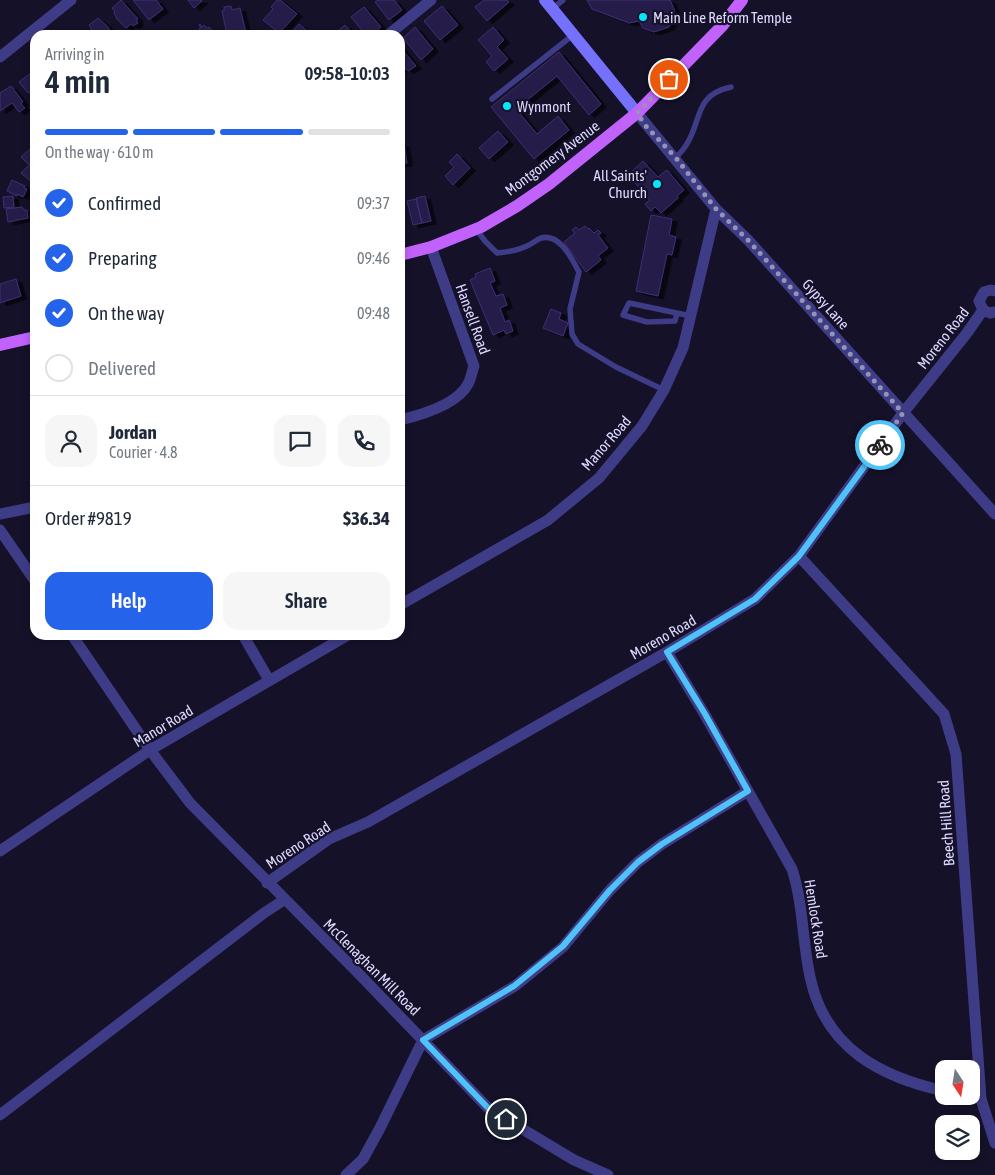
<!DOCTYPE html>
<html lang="en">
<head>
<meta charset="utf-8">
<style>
	:root { --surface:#fff; --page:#f6f6f7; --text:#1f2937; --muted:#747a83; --line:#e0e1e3; --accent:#2563eb }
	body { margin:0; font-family:"Asap Condensed",sans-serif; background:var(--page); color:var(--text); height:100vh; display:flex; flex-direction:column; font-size:19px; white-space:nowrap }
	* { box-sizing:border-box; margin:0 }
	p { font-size:16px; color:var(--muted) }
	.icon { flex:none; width:28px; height:28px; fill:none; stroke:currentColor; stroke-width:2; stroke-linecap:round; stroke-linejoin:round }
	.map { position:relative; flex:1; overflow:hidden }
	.drawer { position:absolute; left:30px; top:30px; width:375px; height:610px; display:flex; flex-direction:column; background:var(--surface); border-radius:15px; box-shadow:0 2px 8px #0003 }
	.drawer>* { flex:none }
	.needle { width:32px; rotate:168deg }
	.buttons { position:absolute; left:935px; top:1060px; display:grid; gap:10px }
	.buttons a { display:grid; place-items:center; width:45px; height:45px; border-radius:10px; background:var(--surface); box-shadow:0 2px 8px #0003; font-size:25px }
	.pin { position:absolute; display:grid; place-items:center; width:42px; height:42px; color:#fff; margin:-21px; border:2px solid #fff; border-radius:50%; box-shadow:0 1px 5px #0007 }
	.courier { position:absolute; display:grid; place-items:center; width:50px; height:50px; margin:-25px; border:4px solid #4fc3f7; border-radius:50%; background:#fff; color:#222; box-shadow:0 1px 6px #0007 }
	.head em { font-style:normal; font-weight:600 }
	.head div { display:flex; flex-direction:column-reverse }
	.head { display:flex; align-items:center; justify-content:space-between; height:85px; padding:0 15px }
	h1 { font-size:32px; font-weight:600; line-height:38px }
	.bar { display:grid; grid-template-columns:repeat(4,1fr); gap:8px 5px; align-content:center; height:60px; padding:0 15px }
	.bar i { height:6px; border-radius:4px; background:var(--line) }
	.bar .on { background:var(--accent) }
	.bar p { grid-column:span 4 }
	.line { display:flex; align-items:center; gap:12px; padding:0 15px; border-top:1px solid var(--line) }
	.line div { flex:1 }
	.round { display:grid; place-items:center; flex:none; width:52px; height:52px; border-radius:15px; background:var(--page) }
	ol { padding:0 15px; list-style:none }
	li { display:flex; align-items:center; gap:15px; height:55px }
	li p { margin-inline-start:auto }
	li .icon { padding:5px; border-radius:50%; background:var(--accent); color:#fff; stroke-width:4 }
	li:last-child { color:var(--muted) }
	li i { width:28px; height:28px; border:2px solid var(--line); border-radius:50% }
	.primary-button { display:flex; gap:10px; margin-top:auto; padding:10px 15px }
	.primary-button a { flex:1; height:58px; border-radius:15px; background:var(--accent); color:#fff; font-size:20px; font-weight:600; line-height:58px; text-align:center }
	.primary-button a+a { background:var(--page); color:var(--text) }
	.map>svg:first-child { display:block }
</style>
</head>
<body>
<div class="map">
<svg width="995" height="1175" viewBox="0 0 995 1175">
	<defs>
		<filter id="shadow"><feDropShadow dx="5.5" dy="3" stdDeviation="0" flood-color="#0009"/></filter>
	</defs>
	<rect width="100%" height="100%" fill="#151129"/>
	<path fill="#261d4a" stroke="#3d2f75" filter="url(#shadow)" d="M121,0L138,19L136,20L138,23L133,26L131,24L126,28L117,19L114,13L115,12L112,8Z
		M133,0H156L163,9L149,20Z
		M188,0H201L202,1L194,8Z
		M277,0H280L297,14L279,33L263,20L273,9L271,7Z
		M378,0H394L402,10L389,20L375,2Z
		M484,0H507L509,2L487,21L475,7Z
		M587,0H670L674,9L675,14L669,27L654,32L643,28L639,21L629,23L592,9Z
		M231,6L232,10L240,8L246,33L227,35L222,11H224V7Z
		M442,6L458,25L440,40L424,21Z
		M364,7L381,27L371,35H366L351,17Z
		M98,18L107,26L113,35H95L89,25Z
		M200,24L202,27L204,25L207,28L209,27L216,35H196L200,31L199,29L201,28L199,25Z
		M299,24L312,35H289Z
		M345,25L354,35H333Z
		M415,27L433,49L421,60L403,38Z
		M493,27L504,40L497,47L508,59L494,71L486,62L492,56L478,40Z
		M400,47L416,66L408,71L404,67L400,70Z
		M559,52L601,104L589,115L557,76L516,109L537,134L558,116L569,130L534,159L491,107Z
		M35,70V94L32,90L28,93L19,82Z
		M11,86L23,102L21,104L25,108L19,112L12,103L0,111V93Z
		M498,131L508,142L489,159L479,148Z
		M400,144H404L407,163L400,164Z
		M30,149L35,154V160L29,165L21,157Z
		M457,154L470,168L453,185L445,176L454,167L449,162Z
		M643,161L658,177L667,170L684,190L677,196L678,198L661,213L655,207L651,211L645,204L650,200L628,175Z
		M28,166L35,169V185L21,173Z
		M12,180L25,186L24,188L27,189L23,197L17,194V196L7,191Z
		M13,196L14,207L4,208L3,197Z
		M425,196L431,221L422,223L416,198Z
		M416,199L422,223L413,225L407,201Z
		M22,207L24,210H27L28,218L8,222L6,209Z
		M651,215L672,219L669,235L676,237L672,255L667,254L658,296L636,291Z
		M585,226L588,229L589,228L594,233L598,230L601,233L598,235L608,248L598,256L601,260L586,272L564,242L575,233L572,230L576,227L579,230Z
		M490,268L495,281L490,283L496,296L503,294L507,305L500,308L505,322L509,320L513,331L506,334L504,330L493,335L470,280L476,277L475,274Z
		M16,279L21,296L0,303V284Z
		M551,309L561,313L559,319L568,323L563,336L543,328Z"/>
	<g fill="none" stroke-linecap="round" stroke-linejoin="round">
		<path stroke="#3f3c87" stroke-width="5.5" d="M552,9L563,0
			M492,99L573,35
			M676,158C680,153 685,148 688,142C702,118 695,95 731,87
			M476,229L485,241L497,253C508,252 517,251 527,246C532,244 536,240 541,238C560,233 572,259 579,272L570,309L572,334L578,344L616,367L664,390
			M677,313L675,321L647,322L623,315L629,303L691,316"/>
		<path stroke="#3f3c87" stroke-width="11" d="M388,35L431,0
			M0,57L71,0
			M637,113L716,209L748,240L995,514
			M995,291L991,290L984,292L979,301L983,310L990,313L995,312
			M400,420C421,415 457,405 468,384C471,379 472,371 474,366L431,247
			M0,514L35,507
			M0,530L35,581
			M799,556L944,714L956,754L981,1099L995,1143
			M400,605L548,520L599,478L642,426L664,390L683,348L716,209
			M72,635L150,750L190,803L361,976L489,1109L574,1160L608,1175
			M243,635L269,680
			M667,652L705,715L792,869C804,906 802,944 811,981C827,1049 881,1077 944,1091
			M0,851L150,750L348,635
			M267,883L329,839L368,822L667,652L755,599L799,556L903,413L967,333L983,310
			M968,1096L981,1099
			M0,1115L264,913L284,900
			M346,1175L363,1159L380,1128L423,1040L515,986L563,947L610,890L638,862L662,844L748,791"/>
		<path stroke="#7571fd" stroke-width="12" d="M545,0L637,113"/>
		<path stroke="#c262fd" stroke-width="12" d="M400,255L431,247L481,227L517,206L549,184L637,113L722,26L742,0
			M0,345L35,337"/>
	</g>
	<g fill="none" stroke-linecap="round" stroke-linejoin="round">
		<path stroke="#9793b3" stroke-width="5" stroke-dasharray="0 9" d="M669,79L637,113L645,125L676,158L716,209L748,240L903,413L880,445"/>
		<path stroke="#4fc3f7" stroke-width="6" d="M506,1119L489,1109L423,1040L514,986L563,946L610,890L638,862L662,844L748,791L705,714L667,652L755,599L799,556L880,445"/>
	</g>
	<g fill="#08e4fc" stroke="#151129" stroke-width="2">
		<circle cx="643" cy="17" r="5"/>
		<circle cx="507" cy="106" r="5"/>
		<circle cx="657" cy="184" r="5"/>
	</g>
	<g text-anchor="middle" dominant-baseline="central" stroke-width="4.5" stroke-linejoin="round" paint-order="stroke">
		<g font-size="15" fill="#ddd9fe" stroke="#151129" text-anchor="start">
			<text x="653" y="17">Main Line Reform Temple</text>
			<text x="517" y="106">Wynmont</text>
			<text x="647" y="175" text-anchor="end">All Saints'<tspan x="647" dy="17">Church</tspan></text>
		</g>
		<g font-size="15" fill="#ddd9fe" stroke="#151129">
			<text transform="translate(552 158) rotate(-37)">Montgomery Avenue</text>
			<text transform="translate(826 304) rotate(48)">Gypsy Lane</text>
			<text transform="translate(473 319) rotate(70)">Hansell Road</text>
			<text transform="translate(943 338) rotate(-52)">Moreno Road</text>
			<text transform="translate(606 443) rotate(-49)">Manor Road</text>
			<text transform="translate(663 637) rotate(-30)">Moreno Road</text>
			<text transform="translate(163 726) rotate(-31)">Manor Road</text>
			<text transform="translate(946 823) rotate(-94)">Beech Hill Road</text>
			<text transform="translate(298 845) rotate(-33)">Moreno Road</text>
			<text transform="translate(816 919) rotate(81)">Hemlock Road</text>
			<text transform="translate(372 967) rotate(45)">McClenaghan Mill Road</text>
		</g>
	</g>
</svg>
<div class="buttons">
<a><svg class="needle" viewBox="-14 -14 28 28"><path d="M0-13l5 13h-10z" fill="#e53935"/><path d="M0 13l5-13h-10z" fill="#747a83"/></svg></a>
<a><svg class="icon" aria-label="layers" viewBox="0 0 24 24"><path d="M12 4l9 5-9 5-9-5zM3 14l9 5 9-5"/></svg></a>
</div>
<div class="pin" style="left:669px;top:79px;background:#ea580c"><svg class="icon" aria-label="bag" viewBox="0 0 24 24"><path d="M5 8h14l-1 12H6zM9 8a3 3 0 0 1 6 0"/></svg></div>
<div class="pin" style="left:506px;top:1119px;background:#1f2937"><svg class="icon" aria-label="home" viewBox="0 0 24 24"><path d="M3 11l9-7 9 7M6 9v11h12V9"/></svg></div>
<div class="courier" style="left:880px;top:445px"><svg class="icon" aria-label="bike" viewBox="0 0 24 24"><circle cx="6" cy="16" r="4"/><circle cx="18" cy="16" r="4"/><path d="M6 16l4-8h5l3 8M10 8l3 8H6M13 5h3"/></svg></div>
<section class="drawer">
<div class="head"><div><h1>4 min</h1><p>Arriving in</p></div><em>09:58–10:03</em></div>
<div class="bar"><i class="on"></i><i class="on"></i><i class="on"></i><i></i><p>On the way · 610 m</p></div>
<ol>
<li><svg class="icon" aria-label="check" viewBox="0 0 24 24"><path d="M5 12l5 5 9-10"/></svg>Confirmed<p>09:37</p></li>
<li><svg class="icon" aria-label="check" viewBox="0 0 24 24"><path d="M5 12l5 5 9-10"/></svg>Preparing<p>09:46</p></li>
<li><svg class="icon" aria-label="check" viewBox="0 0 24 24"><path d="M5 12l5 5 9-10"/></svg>On the way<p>09:48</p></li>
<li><i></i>Delivered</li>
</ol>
<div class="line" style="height:90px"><a class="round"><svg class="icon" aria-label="person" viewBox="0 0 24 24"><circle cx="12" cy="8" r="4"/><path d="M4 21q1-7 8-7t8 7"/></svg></a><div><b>Jordan</b><p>Courier · 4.8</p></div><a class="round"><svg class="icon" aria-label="chat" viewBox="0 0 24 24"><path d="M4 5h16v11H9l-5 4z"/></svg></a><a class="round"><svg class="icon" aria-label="phone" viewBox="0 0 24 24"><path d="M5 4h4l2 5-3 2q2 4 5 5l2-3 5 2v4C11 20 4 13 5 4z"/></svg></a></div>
<div class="line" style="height:65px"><div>Order #9819</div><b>$36.34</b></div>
<div class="primary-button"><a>Help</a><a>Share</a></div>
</section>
</div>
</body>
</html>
